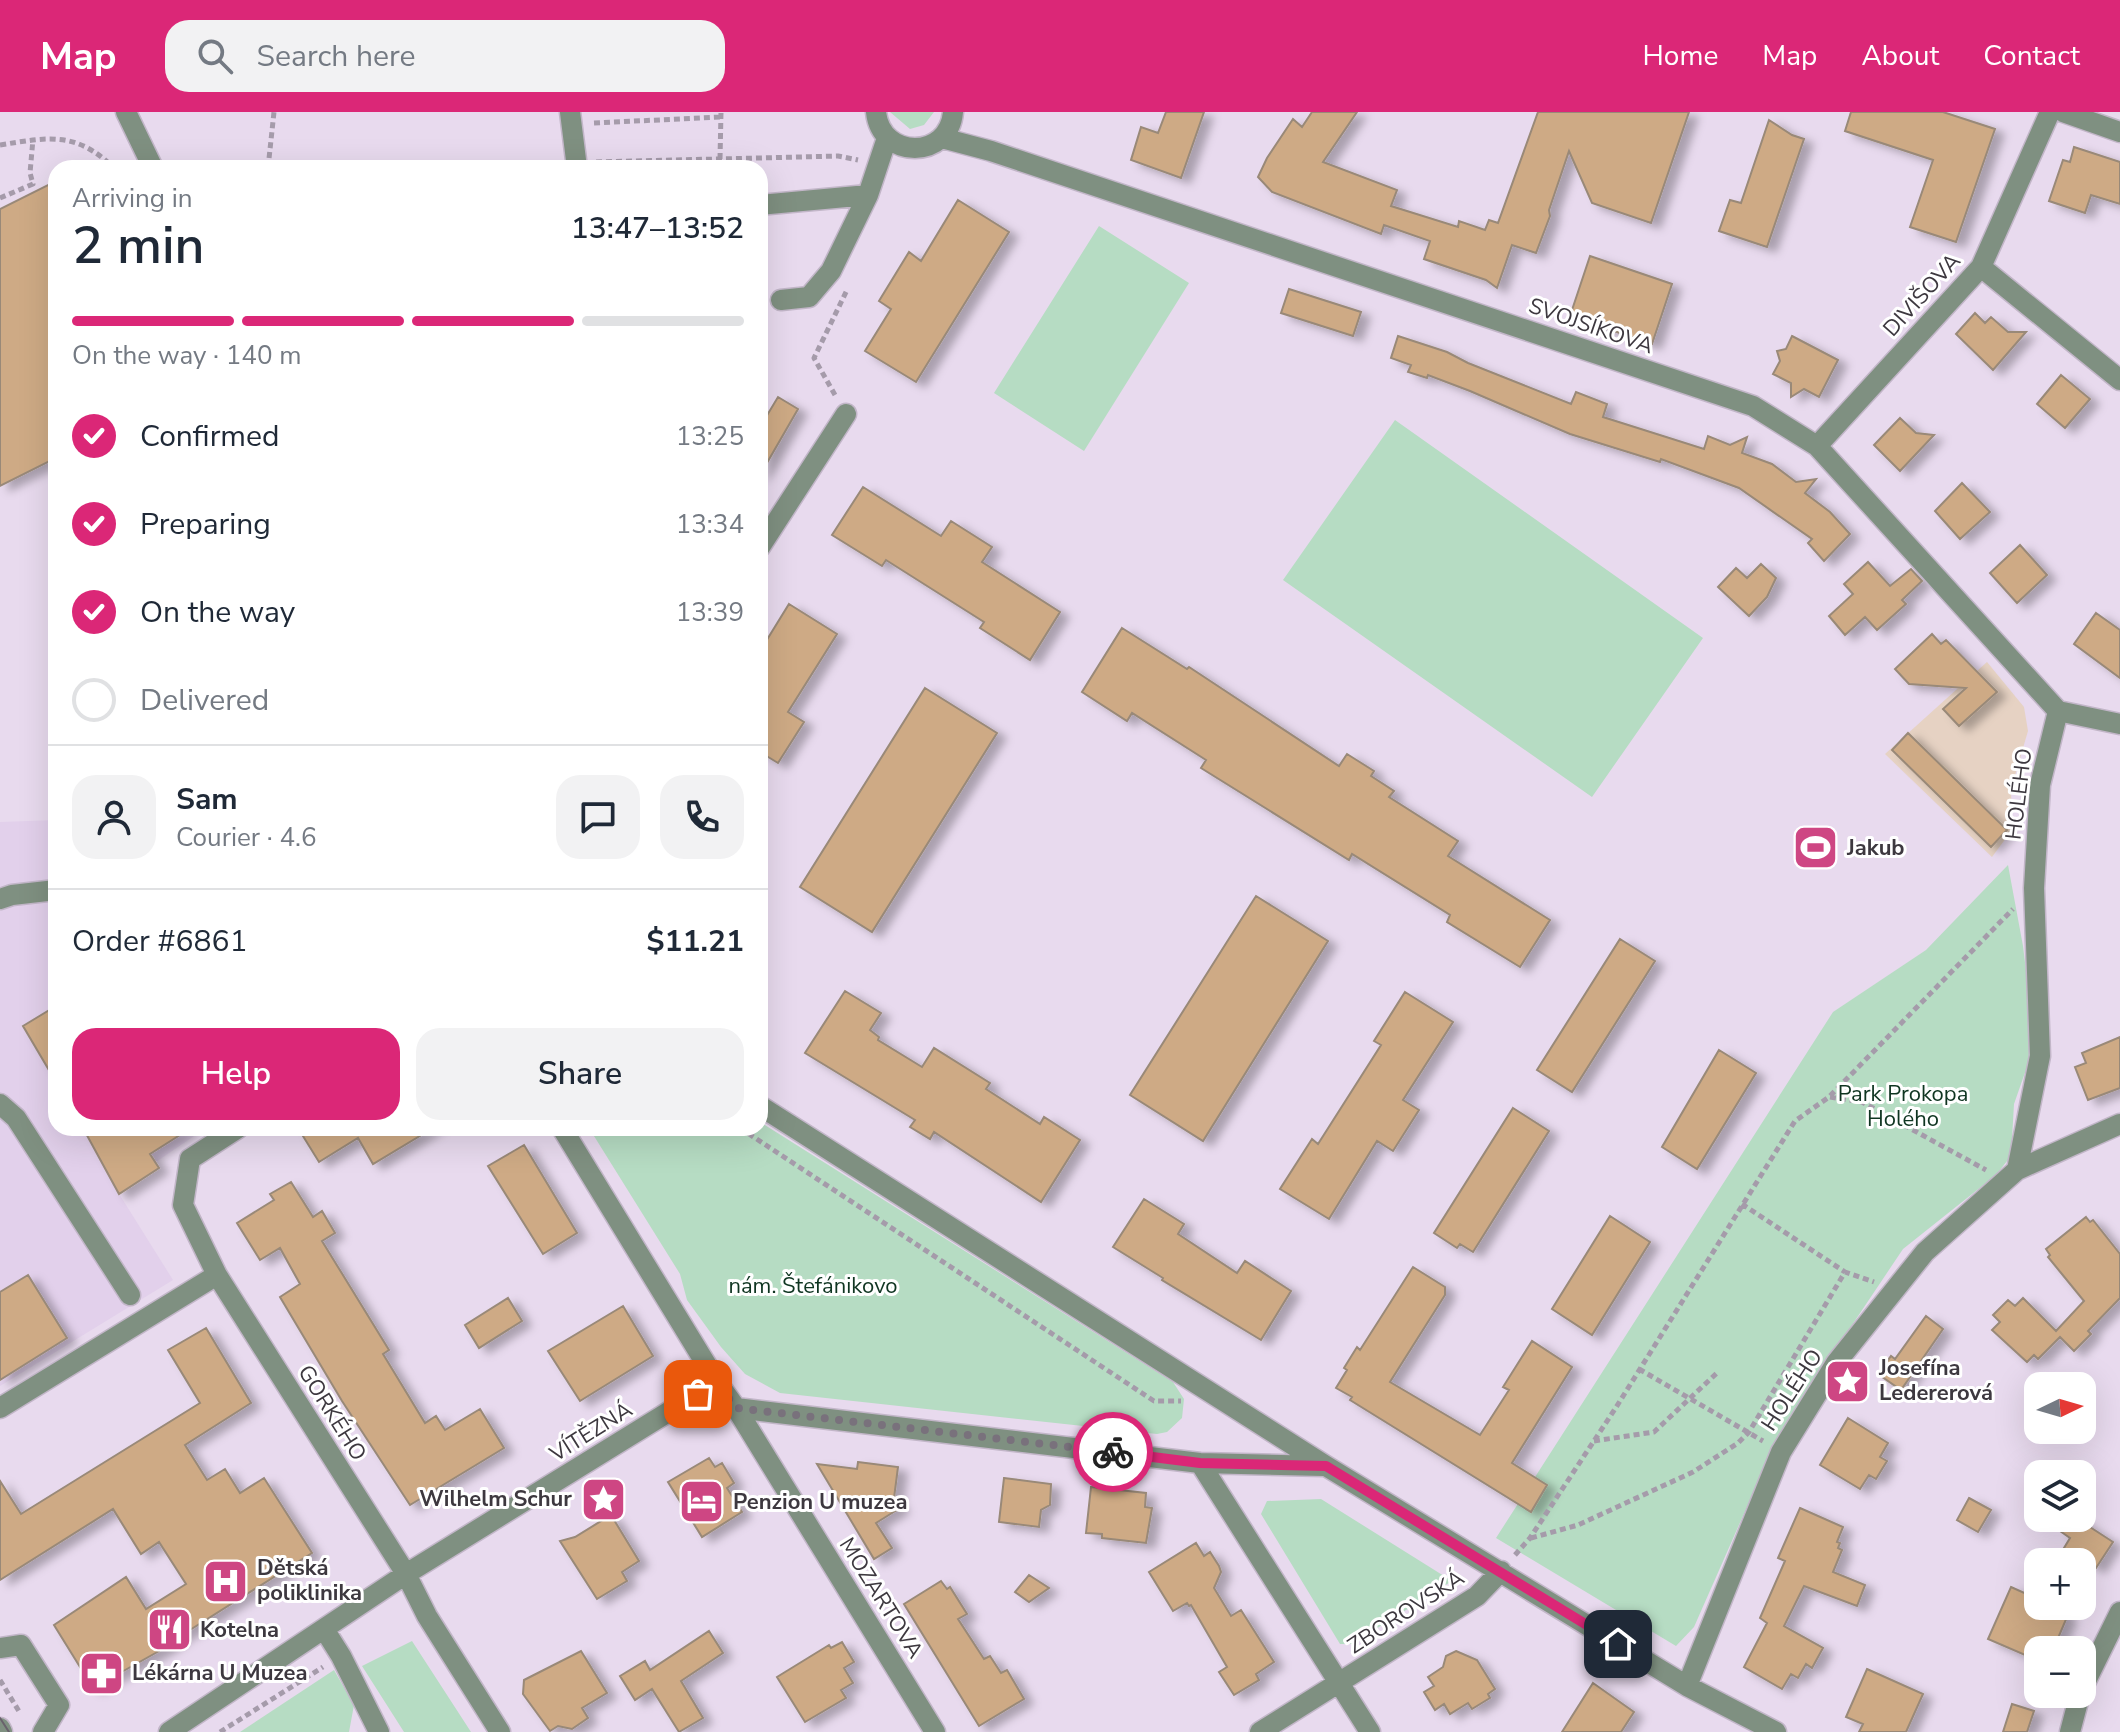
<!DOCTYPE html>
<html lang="en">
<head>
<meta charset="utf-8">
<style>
	:root { --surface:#fff; --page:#f2f2f3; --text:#1f2937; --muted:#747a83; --line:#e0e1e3; --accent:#db2777 }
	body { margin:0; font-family:"Nunito Sans",sans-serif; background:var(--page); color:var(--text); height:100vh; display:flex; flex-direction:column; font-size:30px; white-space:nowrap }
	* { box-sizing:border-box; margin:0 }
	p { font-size:26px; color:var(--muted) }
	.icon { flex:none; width:44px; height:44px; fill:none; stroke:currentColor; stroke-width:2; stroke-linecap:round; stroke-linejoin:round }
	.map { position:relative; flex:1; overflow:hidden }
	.drawer { position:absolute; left:48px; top:48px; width:720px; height:976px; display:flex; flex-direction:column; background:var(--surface); border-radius:24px; box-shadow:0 8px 32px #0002 }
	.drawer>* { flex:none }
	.needle { width:52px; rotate:85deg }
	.controls { position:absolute; left:2024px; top:1260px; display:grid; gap:16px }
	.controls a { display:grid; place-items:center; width:72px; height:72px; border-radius:16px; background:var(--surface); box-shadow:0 8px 32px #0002; font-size:40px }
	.pin { position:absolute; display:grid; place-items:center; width:68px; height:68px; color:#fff; margin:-34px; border-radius:16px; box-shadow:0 4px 12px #0006 }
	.courier { position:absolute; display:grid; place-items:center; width:80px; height:80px; margin:-40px; border:6px solid #db2777; border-radius:50%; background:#fff; color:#222; box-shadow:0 2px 10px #0007 }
	.headline em { font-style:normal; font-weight:600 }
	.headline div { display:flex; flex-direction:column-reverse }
	.headline { display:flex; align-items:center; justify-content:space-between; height:136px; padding:0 24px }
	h1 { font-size:52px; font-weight:600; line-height:60px }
	.bar { display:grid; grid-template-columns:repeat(4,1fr); gap:12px 8px; align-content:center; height:96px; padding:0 24px }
	.bar i { height:10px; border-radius:6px; background:var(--line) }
	.bar .selected { background:var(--accent) }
	.bar p { grid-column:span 4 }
	.line { display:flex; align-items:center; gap:20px; padding:0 24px; border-top:2px solid var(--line) }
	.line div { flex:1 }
	.round { display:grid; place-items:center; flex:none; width:84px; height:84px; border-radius:24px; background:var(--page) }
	ol { padding:0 24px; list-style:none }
	li { display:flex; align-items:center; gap:24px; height:88px }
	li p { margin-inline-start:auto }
	li .icon { padding:8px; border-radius:50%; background:var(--accent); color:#fff; stroke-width:4 }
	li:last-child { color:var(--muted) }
	li i { width:44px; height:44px; border:4px solid var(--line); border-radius:50% }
	.button { display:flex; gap:16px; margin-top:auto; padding:16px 24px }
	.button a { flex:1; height:92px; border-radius:24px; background:var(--accent); color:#fff; font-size:32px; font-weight:600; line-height:92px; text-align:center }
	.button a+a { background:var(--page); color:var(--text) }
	header { display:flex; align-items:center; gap:48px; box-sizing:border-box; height:112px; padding:0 40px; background:var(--accent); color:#fff }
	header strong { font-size:38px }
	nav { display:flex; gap:44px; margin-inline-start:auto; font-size:28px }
	.search { width:560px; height:72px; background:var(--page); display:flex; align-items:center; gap:20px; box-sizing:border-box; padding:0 28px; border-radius:24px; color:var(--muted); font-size:30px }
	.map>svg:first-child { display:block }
</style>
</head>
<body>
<header>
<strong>Map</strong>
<div class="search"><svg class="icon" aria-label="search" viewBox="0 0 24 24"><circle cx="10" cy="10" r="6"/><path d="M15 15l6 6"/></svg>Search here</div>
<nav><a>Home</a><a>Map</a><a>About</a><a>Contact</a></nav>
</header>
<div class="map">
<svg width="2120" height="1620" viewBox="0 0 2120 1620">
	<defs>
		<filter id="shadow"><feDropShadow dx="9" dy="5" stdDeviation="4" flood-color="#0004"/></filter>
	</defs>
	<rect width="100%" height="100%" fill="#e8daee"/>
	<path fill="#e2d0eb" d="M56,708V1016H206L116,1077L173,1168L0,1274V710Z"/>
	<path fill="#e6d2c3" d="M1987,550L2024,595L2028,619L2011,677L2012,718L1992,745L1885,642Z"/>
	<path fill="#b6dcc3" d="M890,0H934L924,13L910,17Z
		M1099,114L1189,171L1084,339L994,281Z
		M1395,308L1703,526L1592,685L1283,468Z
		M2008,753L2023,834L2035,932L2014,992L2011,1044L1996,1063L1903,1137L1787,1310L1772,1338L1694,1515L1676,1534L1496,1426L1833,900L1926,838Z
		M760,1010L1173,1270L1184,1287L1182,1306L1167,1320L1157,1322L780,1281L745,1262L721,1235L687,1188L680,1162L589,1016H760Z
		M1321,1387L1452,1469L1352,1532H1340L1261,1402L1267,1389Z
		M412,1529L471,1620H404L362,1554Z
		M334,1558L354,1593L349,1620H240Z"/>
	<path fill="#ceaa85" stroke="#998978" stroke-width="2" filter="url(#shadow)" d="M1166,0H1204L1181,66L1131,48L1141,15L1158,21Z
		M1312,0H1357L1323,50L1397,78L1391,94L1458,115L1459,109L1485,118L1489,108L1498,111L1538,0H1689L1651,111L1592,91L1569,39L1549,98L1550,104L1536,141L1512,133L1497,176L1486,168L1424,147L1430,129L1384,113L1381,122L1272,80L1258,65L1267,46L1293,7L1302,15Z
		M1851,0H1943L1995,17L1956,130L1910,115L1933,48L1845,19Z
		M1769,8L1792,23L1804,27L1767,135L1719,119L1730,88L1741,91Z
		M2074,35L2120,50V92L2091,83L2085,101L2049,89L2063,48L2070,50Z
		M56,69V346L0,374V97Z
		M958,88L1009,120L916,270L865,239L891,197L879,189L909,140L921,149Z
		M1590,144L1672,172L1652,232L1570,204Z
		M1289,177L1361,200L1353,224L1281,201Z
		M1975,201L1985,211L1991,205L2008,220H2026L1993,258L1956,222Z
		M1398,224L1447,240L1468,251L1571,292L1576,280L1607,292L1603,305L1704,337L1708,324L1730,333L1747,325L1742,341L1772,352L1796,370L1816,367L1805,381L1830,400L1850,422L1824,449L1808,431L1812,427L1739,376L1661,347L1660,350L1570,322L1470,279L1428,263L1427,266L1408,260L1411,253L1391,246Z
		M1792,224L1838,248L1819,285L1804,277L1791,285V271L1773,262L1780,249L1777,239L1786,237Z
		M2061,263L2090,287L2065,316L2037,292Z
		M778,285L798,297L760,363V315Z
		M1900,306L1916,321L1934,323L1900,359L1874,333Z
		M1962,371L1990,400L1960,427L1935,399Z
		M863,375L941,424L951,409L992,435L982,450L1060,500L1030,548L980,516L984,510L886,448L882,454L832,423Z
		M2020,433L2047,463L2017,491L1990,461Z
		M1868,450L1890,474L1911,457L1922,469L1902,488L1906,492L1877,518L1865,505L1845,523L1829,504L1853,482L1844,472Z
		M1761,452L1776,466L1767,485L1749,504L1718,475L1736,456L1747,466Z
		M789,492L837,522L788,600L804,610L778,651L760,640V539Z
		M2096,501L2120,518V566L2074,532Z
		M1122,516L1187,557L1189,555L1339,654L1347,642L1374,659L1371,664L1394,679L1389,685L1458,729L1448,744L1550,808L1520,855L1447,810L1450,803L1352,742L1349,748L1201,656L1206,648L1132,601L1127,609L1082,580Z
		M1932,522L1941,532L1946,528L1997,580L1959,614L1943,597L1966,576L1909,572L1895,557Z
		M925,576L997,621L872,820L800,775Z
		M1908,621L2007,718L1991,735L1892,638Z
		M1256,784L1328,829L1203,1029L1130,983Z
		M1620,827L1655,849L1572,980L1537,958Z
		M845,879L881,901L870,918L879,925L878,928L922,955L934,936L990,971L986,977L1040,1012L1044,1005L1080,1028L1041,1090L934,1020L930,1027L910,1015L915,1008L805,941Z
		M1405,880L1453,910L1403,988L1419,998L1393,1039L1377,1029L1329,1107L1280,1077L1312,1027L1318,1032L1381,933L1374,929Z
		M56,894V970L23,914Z
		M2120,925V976L2088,988L2075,955L2086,951L2082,941Z
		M1719,938L1756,961L1697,1057L1662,1035Z
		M1513,996L1549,1019L1473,1140L1460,1132L1457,1136L1434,1121Z
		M83,1016H191L150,1042L159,1056L119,1082Z
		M298,1016H433L373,1052L358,1026L319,1050Z
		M524,1033L577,1121L543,1142L488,1054Z
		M291,1070L313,1105L322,1099L335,1121L322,1129L389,1238L383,1242L425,1311L436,1304L445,1318L480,1297L504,1336L410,1393L342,1289L280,1185L300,1172L280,1136L260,1148L237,1111L274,1088L270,1082Z
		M1144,1087L1184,1112L1178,1122L1237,1161L1245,1149L1291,1179L1261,1228L1162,1168L1163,1166L1113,1135Z
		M1610,1104L1650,1130L1592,1223L1552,1197Z
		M2086,1105L2090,1110L2093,1108L2120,1142V1186L2088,1219L2091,1222L2074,1239L2060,1225L2038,1247L2034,1243L2027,1250L1992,1218L2000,1210L1993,1203L2008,1188L2015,1194L2023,1186L2056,1219L2084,1189L2048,1145L2050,1143L2046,1137Z
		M1413,1155L1445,1175V1183L1390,1270L1480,1323L1509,1278L1503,1275L1532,1229L1572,1255L1512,1351L1547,1373L1531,1400L1350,1288L1352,1285L1336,1276L1347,1258L1344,1256L1357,1235L1360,1238Z
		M28,1163L67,1226L0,1268V1180Z
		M508,1186L522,1209L479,1236L465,1213Z
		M623,1194L653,1244L580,1289L548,1239Z
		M1926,1204L1943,1217L1901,1278L1878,1262L1891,1244L1895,1247Z
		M206,1216L251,1291L185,1333L207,1368L225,1357L240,1381L264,1366L312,1441L182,1523L168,1534L93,1576L54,1513L126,1465L146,1497L186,1472L159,1430L141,1442L113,1397L0,1468V1369L21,1402L200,1291L168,1238Z
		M1848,1306L1888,1331L1880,1345L1887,1349L1876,1367L1869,1363L1860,1377L1820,1353Z
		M709,1346L715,1355L722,1351L734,1371L727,1376L742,1400L702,1425L668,1370Z
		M858,1350L898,1355L894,1386L900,1396L876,1411L892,1436L874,1447L817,1352L857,1357Z
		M1004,1366L1051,1372L1050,1393L1041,1398L1039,1415L999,1410Z
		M1091,1375L1146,1381L1145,1395L1152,1396L1146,1431L1102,1426V1422L1086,1421Z
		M1969,1386L1991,1398L1978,1420L1957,1408Z
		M1800,1396L1843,1415L1837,1430L1840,1431L1838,1436L1842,1438L1833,1460L1865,1473L1857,1494L1804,1474L1784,1514L1823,1536L1812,1556L1806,1552L1798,1566L1791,1562L1782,1577L1744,1555L1767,1511L1760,1506L1785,1449L1778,1446Z
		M611,1403L639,1449L622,1460L627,1469L597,1487L560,1429L575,1425Z
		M2068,1406H2076L2113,1430L2096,1456L2064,1436L2070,1426L2060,1419Z
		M1196,1431L1204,1444L1210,1440L1219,1454L1221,1460L1214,1476L1231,1504L1241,1498L1274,1550L1256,1562L1259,1568L1234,1583L1219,1560L1227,1555L1191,1493L1189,1494L1187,1491L1173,1499L1149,1460Z
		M1029,1463L1049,1476L1029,1490L1015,1480Z
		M941,1469L947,1477L950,1475L967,1502L958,1507L984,1547L990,1544L1001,1561L1007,1558L1024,1587L979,1614L904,1492Z
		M2011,1475L2038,1487V1494H2053L2064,1499L2063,1502L2067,1505L2053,1538H2036L2032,1546L1988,1527Z
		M709,1519L723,1541L681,1569L703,1606L679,1620L652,1577L635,1588L620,1564L645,1549L650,1558Z
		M842,1530L854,1550L844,1556L853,1571L841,1578L846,1586L805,1610L777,1565L829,1533L831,1536Z
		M581,1539L607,1581L582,1596L588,1606L572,1617L558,1614L550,1619L523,1582L524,1568Z
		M1456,1539L1477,1548L1495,1577L1488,1582L1490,1586L1472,1597L1468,1591L1450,1602L1444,1592L1435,1598L1424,1580L1434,1574L1428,1565L1443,1555L1446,1544Z
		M1867,1557L1923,1582L1906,1620H1859L1863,1612L1846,1605Z
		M1593,1571L1634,1600L1621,1620H1562Z
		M2012,1592L2034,1599L2027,1620H2003Z"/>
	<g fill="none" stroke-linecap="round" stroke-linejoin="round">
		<defs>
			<path id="minor" d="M126,0L153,56
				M570,0L577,56
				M876,0C881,48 949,48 953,0
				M2063,0L2120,20
				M942,26L991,39L1753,294L1817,334L2058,599L2120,612
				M760,93L868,83L887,26
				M1981,155L2120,268
				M781,188L809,185L831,159L868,83
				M1817,334L1981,155L2050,0
				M760,435L846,302
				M0,787L12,783L56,778
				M0,992L16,1006L130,1183
				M760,994L1326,1354L1687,1574L1776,1620
				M238,1016L190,1047L183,1093L217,1163L406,1462L427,1504L500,1620
				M562,1016L717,1270L736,1296L935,1620
				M2017,1058L2040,944L2034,776L2040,673L2058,599
				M0,1296L217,1163
				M736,1296L1200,1351L1324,1354
				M1200,1351L1370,1620
				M324,1517L341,1544L379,1620
				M0,1536L21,1533L59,1593L43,1620
				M1687,1574L1781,1340L1836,1251L1925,1140L2017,1058L2120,1012
				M2082,1577L2120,1500
				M0,1616L2,1620
				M169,1620L406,1462L717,1270
				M1260,1620L1477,1484L1501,1459
				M2070,1620L2080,1582"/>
		</defs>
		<use href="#minor" stroke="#c2b6c8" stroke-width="23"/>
		<path stroke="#a59baa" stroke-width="5" stroke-dasharray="6 4" stroke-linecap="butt" d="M594,11L721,5
			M0,33C49,25 76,19 114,56
			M720,47L721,0
			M596,50L838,44L858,48
			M268,56L274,0
			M377,56L554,51
			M0,86L33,72L30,61L33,27
			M835,283L814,246L847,178
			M1830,985L1862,990L1986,1058
			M740,1016L1154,1289H1181
			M1742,1092L1845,1160
			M1639,1257L1763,1329
			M1594,1329L1654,1320L1719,1259
			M1531,1426L1578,1413L1693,1360L1738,1331L1749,1320L1845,1160L1874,1170
			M1515,1443L1530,1426L1615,1297L1795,1009L1829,985L2013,797
			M0,1568L20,1601
			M220,1620L323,1555"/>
		<use href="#minor" stroke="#7f9081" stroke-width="20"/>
		<path stroke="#69626c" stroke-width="2" d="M0,1606L9,1620"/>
	</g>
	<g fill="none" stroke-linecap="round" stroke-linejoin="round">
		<path stroke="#79717c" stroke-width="8" stroke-dasharray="0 14.4" d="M698,1282L717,1270L736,1296L1113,1340"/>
		<path stroke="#db2777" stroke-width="10" d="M1113,1340L1200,1351L1326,1354L1618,1532"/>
	</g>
	<defs>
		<symbol id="stadium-square" viewBox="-11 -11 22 22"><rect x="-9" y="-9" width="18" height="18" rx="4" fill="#ce4683" stroke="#fff"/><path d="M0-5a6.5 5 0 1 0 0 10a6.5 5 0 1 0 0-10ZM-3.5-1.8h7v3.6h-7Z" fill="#fff"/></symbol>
		<symbol id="sight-square" viewBox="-11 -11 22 22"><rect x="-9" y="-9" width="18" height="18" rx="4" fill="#ce4683" stroke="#fff"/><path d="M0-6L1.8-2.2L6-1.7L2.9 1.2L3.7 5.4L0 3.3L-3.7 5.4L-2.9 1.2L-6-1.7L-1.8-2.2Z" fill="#fff"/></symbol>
		<symbol id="hotel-square" viewBox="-11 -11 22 22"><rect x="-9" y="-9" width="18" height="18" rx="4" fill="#ce4683" stroke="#fff"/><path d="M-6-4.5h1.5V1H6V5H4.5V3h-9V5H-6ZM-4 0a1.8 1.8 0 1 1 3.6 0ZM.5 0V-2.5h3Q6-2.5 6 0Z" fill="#fff"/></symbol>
		<symbol id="hospital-square" viewBox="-11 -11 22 22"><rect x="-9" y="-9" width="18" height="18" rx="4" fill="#ce4683" stroke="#fff"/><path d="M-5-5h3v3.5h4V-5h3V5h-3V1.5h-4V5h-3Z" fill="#fff"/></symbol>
		<symbol id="restaurant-square" viewBox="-11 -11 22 22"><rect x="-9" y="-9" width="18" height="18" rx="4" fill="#ce4683" stroke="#fff"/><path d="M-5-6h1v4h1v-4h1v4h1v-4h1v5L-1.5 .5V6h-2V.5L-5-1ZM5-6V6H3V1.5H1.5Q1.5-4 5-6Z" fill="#fff"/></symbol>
		<symbol id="pharmacy-square" viewBox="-11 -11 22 22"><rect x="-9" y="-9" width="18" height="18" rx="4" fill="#ce4683" stroke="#fff"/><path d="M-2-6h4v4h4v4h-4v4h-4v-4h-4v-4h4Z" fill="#fff"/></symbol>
	</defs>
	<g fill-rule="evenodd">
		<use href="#stadium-square" x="1790" y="710" width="51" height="51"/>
		<use href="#sight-square" x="1822" y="1244" width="51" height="51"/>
		<use href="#sight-square" x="578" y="1362" width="51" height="51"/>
		<use href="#hotel-square" x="676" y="1364" width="51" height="51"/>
		<use href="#hospital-square" x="200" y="1444" width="51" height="51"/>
		<use href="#restaurant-square" x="144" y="1492" width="51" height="51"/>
		<use href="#pharmacy-square" x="76" y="1536" width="51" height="51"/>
	</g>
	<g text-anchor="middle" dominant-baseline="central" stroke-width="6" stroke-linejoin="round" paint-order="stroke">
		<g font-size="22" fill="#3d383f" stroke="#fff">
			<text transform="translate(1922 183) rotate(-48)">DIVIŠOVA</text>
			<text transform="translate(1591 214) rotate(19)">SVOJSÍKOVA</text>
			<text transform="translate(2019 682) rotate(-83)">HOLÉHO</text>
			<text transform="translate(1792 1278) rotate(-57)">HOLÉHO</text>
			<text transform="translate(332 1301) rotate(58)">GORKÉHO</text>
			<text transform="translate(591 1320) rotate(-32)">VÍTĚZNÁ</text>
			<text transform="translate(881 1486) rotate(58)">MOZARTOVA</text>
			<text transform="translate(1406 1500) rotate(-33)">ZBOROVSKÁ</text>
		</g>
		<g font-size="22" font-weight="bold" fill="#3d383f" stroke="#fff" text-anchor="start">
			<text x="1847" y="736">Jakub</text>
			<text x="1879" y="1256">Josefína<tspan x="1879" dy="25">Ledererová</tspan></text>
			<text x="572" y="1387" text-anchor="end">Wilhelm Schur</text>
			<text x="733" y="1390">Penzion U muzea</text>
			<text x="257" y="1456">Dětská<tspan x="257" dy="25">poliklinika</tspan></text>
			<text x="200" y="1518">Kotelna</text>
			<text x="132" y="1561">Lékárna U Muzea</text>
		</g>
		<g font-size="22" fill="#0f3521" stroke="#fff">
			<text x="1903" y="982">Park Prokopa<tspan x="1903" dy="25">Holého</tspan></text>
			<text x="813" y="1174">nám. Štefánikovo</text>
		</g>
	</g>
</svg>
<div class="controls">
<a><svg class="needle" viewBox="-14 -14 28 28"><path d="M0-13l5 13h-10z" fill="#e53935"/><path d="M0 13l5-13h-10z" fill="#747a83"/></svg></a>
<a><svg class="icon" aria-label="layers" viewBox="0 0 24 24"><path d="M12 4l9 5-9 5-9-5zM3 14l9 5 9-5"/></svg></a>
<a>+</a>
<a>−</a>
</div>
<div class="pin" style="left:698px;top:1282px;background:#ea580c"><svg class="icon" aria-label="bag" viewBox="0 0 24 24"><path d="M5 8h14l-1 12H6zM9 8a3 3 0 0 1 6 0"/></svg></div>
<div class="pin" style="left:1618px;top:1532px;background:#1f2937"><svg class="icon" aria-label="home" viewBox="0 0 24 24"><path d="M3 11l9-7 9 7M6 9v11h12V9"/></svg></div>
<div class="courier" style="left:1113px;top:1340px"><svg class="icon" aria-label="bike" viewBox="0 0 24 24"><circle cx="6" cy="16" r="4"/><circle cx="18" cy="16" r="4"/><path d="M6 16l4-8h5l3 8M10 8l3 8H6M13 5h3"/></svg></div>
<section class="drawer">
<div class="headline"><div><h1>2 min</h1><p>Arriving in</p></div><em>13:47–13:52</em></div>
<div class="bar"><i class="selected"></i><i class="selected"></i><i class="selected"></i><i></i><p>On the way · 140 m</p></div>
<ol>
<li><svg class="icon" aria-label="check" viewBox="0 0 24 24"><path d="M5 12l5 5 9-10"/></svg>Confirmed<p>13:25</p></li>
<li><svg class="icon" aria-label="check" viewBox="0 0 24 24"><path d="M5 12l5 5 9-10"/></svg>Preparing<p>13:34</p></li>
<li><svg class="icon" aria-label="check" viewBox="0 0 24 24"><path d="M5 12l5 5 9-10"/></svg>On the way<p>13:39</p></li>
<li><i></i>Delivered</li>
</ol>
<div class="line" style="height:144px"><a class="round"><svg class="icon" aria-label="person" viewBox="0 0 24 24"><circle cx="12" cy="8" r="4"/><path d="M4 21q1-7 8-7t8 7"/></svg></a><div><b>Sam</b><p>Courier · 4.6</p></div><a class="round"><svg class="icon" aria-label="chat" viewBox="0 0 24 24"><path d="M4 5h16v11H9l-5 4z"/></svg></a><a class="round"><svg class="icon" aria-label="phone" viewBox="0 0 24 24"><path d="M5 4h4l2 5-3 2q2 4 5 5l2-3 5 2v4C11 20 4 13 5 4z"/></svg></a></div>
<div class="line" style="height:104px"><div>Order #6861</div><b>$11.21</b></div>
<div class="button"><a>Help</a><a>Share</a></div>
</section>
</div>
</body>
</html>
